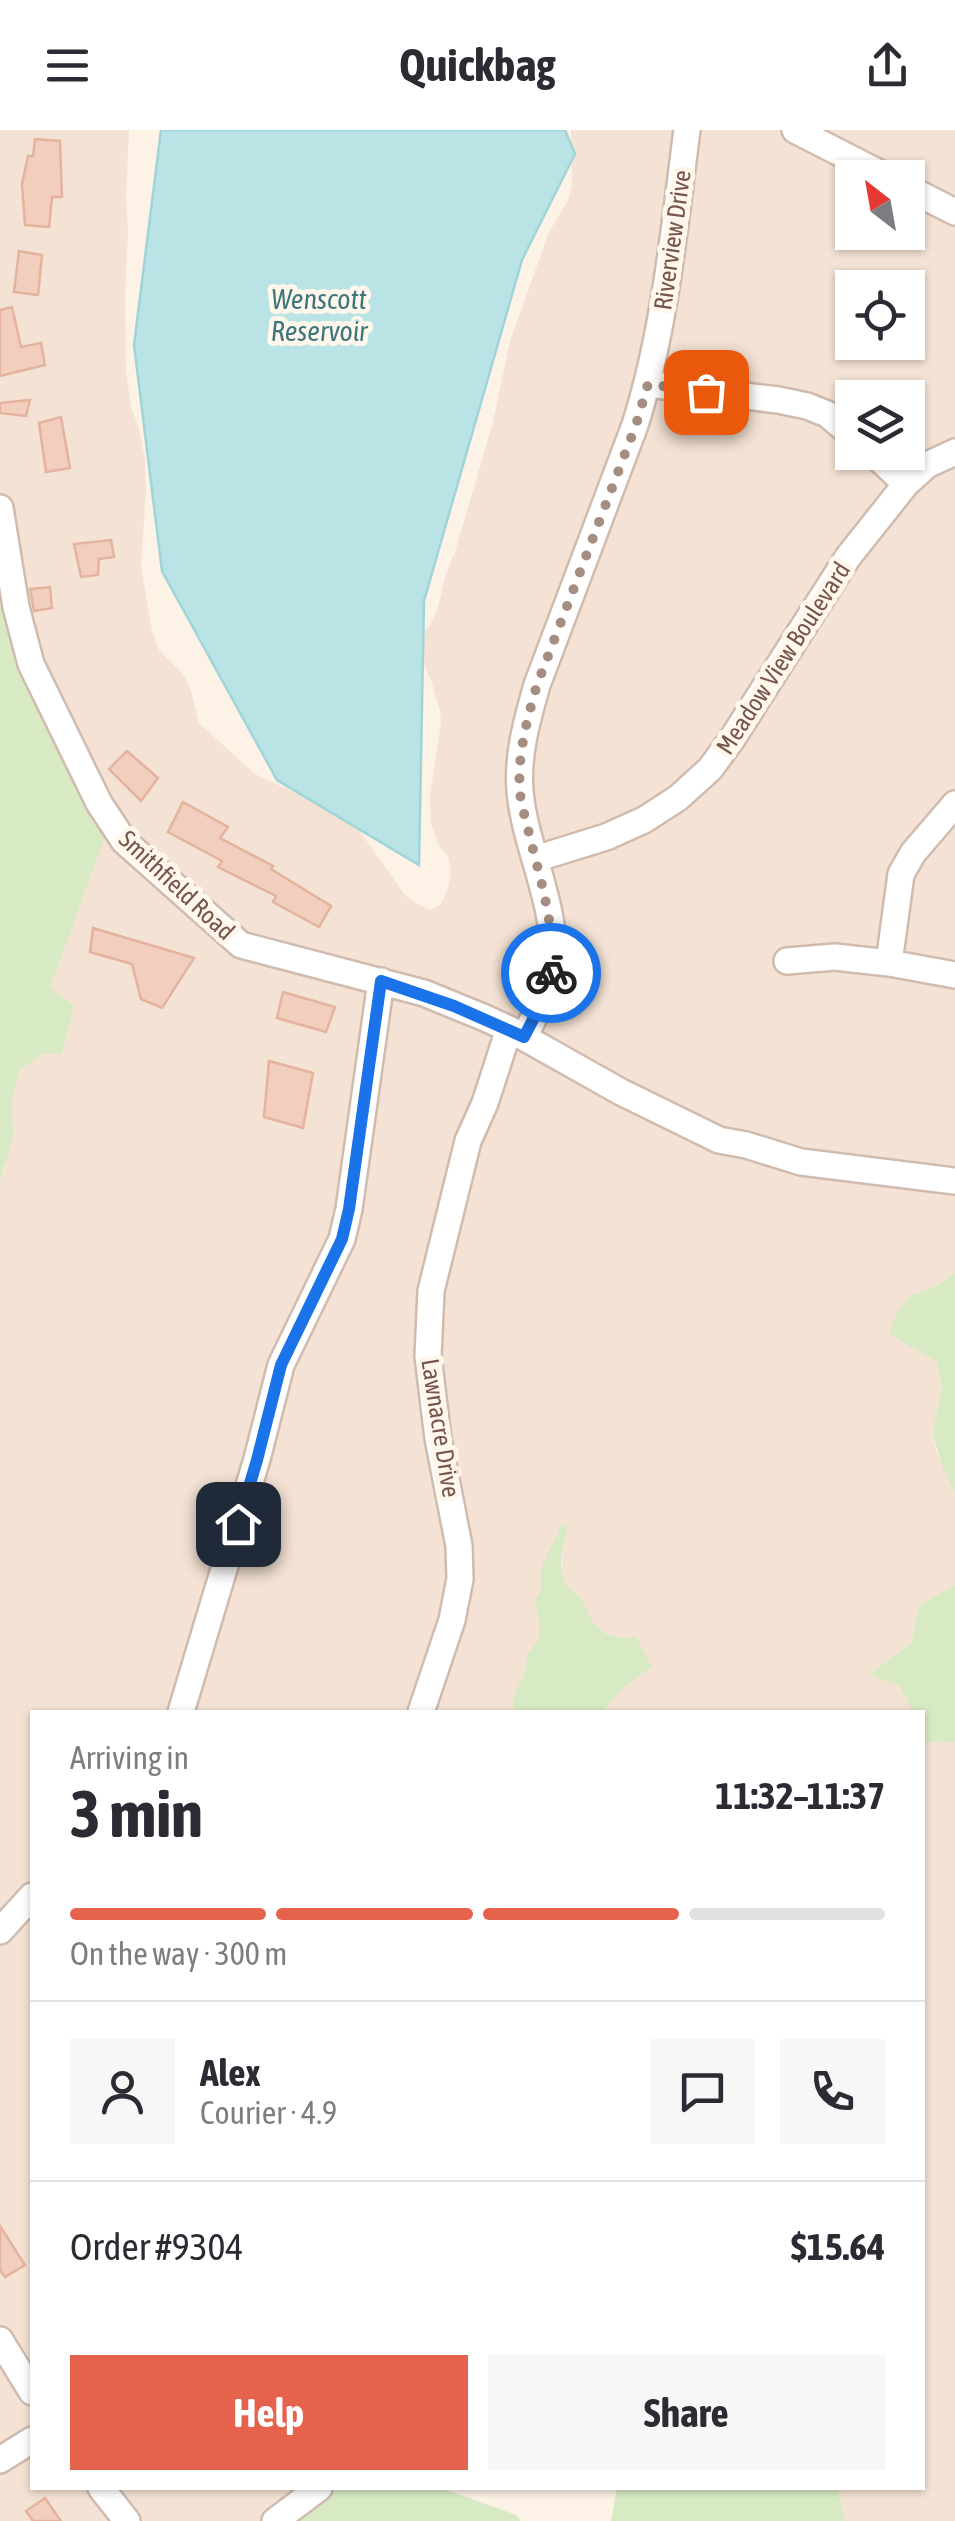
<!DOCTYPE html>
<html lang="en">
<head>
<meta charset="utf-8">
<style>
	:root { --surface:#fff; --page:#f7f7f7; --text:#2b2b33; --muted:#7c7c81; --line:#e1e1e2; --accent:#e5624c }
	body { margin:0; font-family:"Asap Condensed",sans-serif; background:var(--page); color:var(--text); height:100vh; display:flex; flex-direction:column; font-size:38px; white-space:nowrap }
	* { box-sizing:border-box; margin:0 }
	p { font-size:32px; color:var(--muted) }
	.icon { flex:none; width:55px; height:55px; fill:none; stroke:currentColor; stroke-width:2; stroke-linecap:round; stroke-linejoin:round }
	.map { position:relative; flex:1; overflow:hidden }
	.panel { position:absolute; left:30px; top:1580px; width:895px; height:780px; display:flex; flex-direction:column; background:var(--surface); border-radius:0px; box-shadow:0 2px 8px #0004 }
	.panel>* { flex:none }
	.needle { width:65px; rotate:329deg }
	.fabs { position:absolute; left:835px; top:30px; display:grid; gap:20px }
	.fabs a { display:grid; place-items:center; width:90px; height:90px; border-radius:0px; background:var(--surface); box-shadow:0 2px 8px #0004; font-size:50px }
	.pin { position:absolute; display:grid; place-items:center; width:85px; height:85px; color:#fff; margin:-42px; border-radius:20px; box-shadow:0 5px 15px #0006 }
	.courier { position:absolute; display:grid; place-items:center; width:100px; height:100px; margin:-50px; border:8px solid #1a73e8; border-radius:50%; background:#fff; color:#222; box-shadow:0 2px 12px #0007 }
	.headline em { font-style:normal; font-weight:700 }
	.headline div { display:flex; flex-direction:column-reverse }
	.headline { display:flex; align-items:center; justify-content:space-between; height:170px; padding:0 40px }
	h1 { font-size:65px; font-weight:700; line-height:75px }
	.bar { display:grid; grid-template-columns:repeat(4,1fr); gap:15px 10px; align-content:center; height:120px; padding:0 40px }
	.bar i { height:12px; border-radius:8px; background:var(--line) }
	.bar .selected { background:var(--accent) }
	.bar p { grid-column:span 4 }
	.line { display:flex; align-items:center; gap:25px; padding:0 40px; border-top:2px solid var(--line) }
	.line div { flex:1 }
	.round { display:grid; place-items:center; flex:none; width:105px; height:105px; border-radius:0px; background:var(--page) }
	.cta { display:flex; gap:20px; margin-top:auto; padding:20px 40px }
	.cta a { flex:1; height:115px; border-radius:0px; background:var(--accent); color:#fff; font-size:40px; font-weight:700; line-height:115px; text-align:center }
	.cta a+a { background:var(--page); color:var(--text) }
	header { display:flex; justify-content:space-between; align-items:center; height:130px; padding:0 40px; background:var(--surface); font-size:45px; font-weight:700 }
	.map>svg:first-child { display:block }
</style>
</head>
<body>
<header><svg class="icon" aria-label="menu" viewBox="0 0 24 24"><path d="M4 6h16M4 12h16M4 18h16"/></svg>Quickbag<svg class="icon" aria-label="share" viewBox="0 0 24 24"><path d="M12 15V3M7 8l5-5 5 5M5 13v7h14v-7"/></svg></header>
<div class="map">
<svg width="955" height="2391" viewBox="0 0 955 2391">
	<rect width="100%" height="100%" fill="#fcf2e6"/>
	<path fill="#f4e3d4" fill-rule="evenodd" d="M0,0H129L126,67L128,103L125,163L126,243L131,276L139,299L145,329L146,363L141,433L143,449L152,500L159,520L183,544L191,561L199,593L255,644L342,684L359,700L405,765L415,773L431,780L441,774L448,758L451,742L448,727L438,714L431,693L430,665L441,593L440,581L432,553L420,525V508L431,493L438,478L445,447L456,419L493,292L510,211L549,102L568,70L572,54L571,0H955V1142L940,1154L910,1166L937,1231L942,1258L932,1303L936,1320L955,1363V1455L919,1475L911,1513L871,1543L900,1557L913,1582H603L615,1566L628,1553L652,1536L622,1509L601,1501L589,1489L581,1467L567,1459L561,1443L566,1398L541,1438V1461L534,1471L539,1489V1508L527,1526L525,1542L513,1566L515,1582H32V2358H318L282,2391H0V1052L5,1038L12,944L45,923L74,876L31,845L37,547L0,388ZM852,48H908V102H852ZM852,158H908V212H852ZM852,268H908V322H852Z
		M938,1611L955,1613V2391H846L837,2358H922V1614Z"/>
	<path fill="#d7eac4" d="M0,388L15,469L107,701L50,858L74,875L62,924L45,923L20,939L12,968L13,1007L0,1052Z
		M955,1142V1363L943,1338L932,1303L942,1258L937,1232L889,1204L898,1181L910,1166L940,1154Z
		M562,1394L567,1397C563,1426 551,1451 581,1467C591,1495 603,1511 636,1507L652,1537C632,1550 616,1562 603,1582H515L513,1566L525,1542L527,1526L539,1508V1489L534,1471L541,1460V1438Z
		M955,1455V1613L938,1611L923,1614L922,1582H913L900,1557L870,1544L911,1513L919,1475Z
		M318,2358H441L516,2385L521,2391H283Z
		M617,2358H837L846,2391H611Z"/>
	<path fill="#bae3e6" stroke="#a1d4d8" stroke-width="2.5" d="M161,0H565L575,24L522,130L424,471L419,735L277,650L162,441L134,215Z"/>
	<path fill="#f2cebe" stroke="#e4b39e" stroke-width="2.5" d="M35,9L60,11L62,67H52L49,97L25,95L22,54L28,26H33Z
		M19,121L42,125L38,165L14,162Z
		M12,177L21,217L41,213L45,235L0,246V180Z
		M30,270L26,286L0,283V273Z
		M61,287L70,338L46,342L39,293Z
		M111,410L114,427L99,429L98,445L81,447L74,414Z
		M50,457L52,478L34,481L30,459Z
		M127,621L158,648L141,671L109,639Z
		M183,672L228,697L220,708L273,736L271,739L331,776L319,797L273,772L276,766L218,737L222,731L168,702Z
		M93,798L194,828L162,878L141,869L132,834L90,822Z
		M283,862L335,877L326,902L277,888Z
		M269,931L313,943L303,998L264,987Z
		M0,2096L25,2135L5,2147L0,2140Z
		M45,2368L61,2391H33L26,2381Z"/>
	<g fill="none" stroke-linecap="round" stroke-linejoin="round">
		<defs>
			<path id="minor" d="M795,0L889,48
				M908,58L955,82
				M648,254L778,270L807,276L827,284L852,305
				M872,322L906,354
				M0,378L16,477L31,534L99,673L124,711L241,815L424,863L485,888L509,899L621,962L719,1010L746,1015L801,1032L955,1051
				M535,729L606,707L644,690L678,668L710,639L732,609L848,427L906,354L927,335L955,322
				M787,831L835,827L889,833L955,845
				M889,833L901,744L913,723L955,674
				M524,907C534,887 546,866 551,843C562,784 525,720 520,661C517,625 527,590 537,555L635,295C665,200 674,99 687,0
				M181,1582L257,1329L281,1235L342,1109L349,1079L381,851
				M421,1582L452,1490L460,1449L459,1416L438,1308L428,1226L431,1161L468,1011L485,973L509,899
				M0,1801L32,1766
				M0,2210L32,2262
				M0,2330L32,2310
				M101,2358L127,2391
				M275,2391L319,2358"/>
		</defs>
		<use href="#minor" stroke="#d0bbaf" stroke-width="30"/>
		<use href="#minor" stroke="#fff" stroke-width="25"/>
	</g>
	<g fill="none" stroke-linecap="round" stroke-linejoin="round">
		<path stroke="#a58d81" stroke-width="10" stroke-dasharray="0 18" d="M551,843C556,794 539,747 528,699C525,687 521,674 520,662C517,625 527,590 537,555L636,295L648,254L706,262"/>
		<path stroke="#1a73e8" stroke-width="12" d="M238,1394L257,1330L281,1235L342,1109L349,1079L381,851L454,876L524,907L540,876L551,843"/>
	</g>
	<g text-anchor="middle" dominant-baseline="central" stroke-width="10" stroke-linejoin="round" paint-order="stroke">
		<g font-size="25" fill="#76564b" stroke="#fff6ec">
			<text transform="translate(672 110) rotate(-82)">Riverview Drive</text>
			<text transform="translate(783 528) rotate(-57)">Meadow View Boulevard</text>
			<text transform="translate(177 755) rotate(43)">Smithfield Road</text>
			<text transform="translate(441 1298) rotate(81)">Lawnacre Drive</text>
		</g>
		<g font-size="28" font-style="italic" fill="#3e767b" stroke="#fff6ec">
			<text x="319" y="169">Wenscott<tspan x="319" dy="32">Reservoir</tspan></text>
		</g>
	</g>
</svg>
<div class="fabs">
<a><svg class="needle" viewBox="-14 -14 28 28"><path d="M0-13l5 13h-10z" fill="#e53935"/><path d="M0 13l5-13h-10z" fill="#7c7c81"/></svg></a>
<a><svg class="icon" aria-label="locate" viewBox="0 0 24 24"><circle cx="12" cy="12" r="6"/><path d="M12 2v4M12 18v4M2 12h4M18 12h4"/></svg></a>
<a><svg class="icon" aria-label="layers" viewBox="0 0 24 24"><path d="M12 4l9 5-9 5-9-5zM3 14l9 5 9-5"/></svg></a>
</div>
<div class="pin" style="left:706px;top:262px;background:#ea580c"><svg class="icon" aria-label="bag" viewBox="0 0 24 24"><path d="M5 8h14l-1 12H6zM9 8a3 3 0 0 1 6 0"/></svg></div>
<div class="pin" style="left:238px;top:1394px;background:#1f2937"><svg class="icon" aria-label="home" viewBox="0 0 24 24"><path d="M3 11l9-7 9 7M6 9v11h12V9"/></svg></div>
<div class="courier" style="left:551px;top:843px"><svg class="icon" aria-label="bike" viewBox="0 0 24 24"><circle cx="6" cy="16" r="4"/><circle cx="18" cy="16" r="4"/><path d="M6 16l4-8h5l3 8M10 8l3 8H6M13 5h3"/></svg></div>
<section class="panel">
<div class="headline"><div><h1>3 min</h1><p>Arriving in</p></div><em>11:32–11:37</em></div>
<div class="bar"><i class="selected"></i><i class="selected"></i><i class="selected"></i><i></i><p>On the way · 300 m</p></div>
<div class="line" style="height:180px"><a class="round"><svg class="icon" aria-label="person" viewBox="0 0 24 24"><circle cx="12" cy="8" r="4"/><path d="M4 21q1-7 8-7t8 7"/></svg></a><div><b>Alex</b><p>Courier · 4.9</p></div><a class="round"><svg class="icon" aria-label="chat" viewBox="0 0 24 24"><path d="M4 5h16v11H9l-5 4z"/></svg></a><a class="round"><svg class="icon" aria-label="phone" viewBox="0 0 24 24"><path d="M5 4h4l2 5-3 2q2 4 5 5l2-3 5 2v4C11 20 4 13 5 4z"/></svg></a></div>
<div class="line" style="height:130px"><div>Order #9304</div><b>$15.64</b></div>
<div class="cta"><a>Help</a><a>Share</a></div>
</section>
</div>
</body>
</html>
